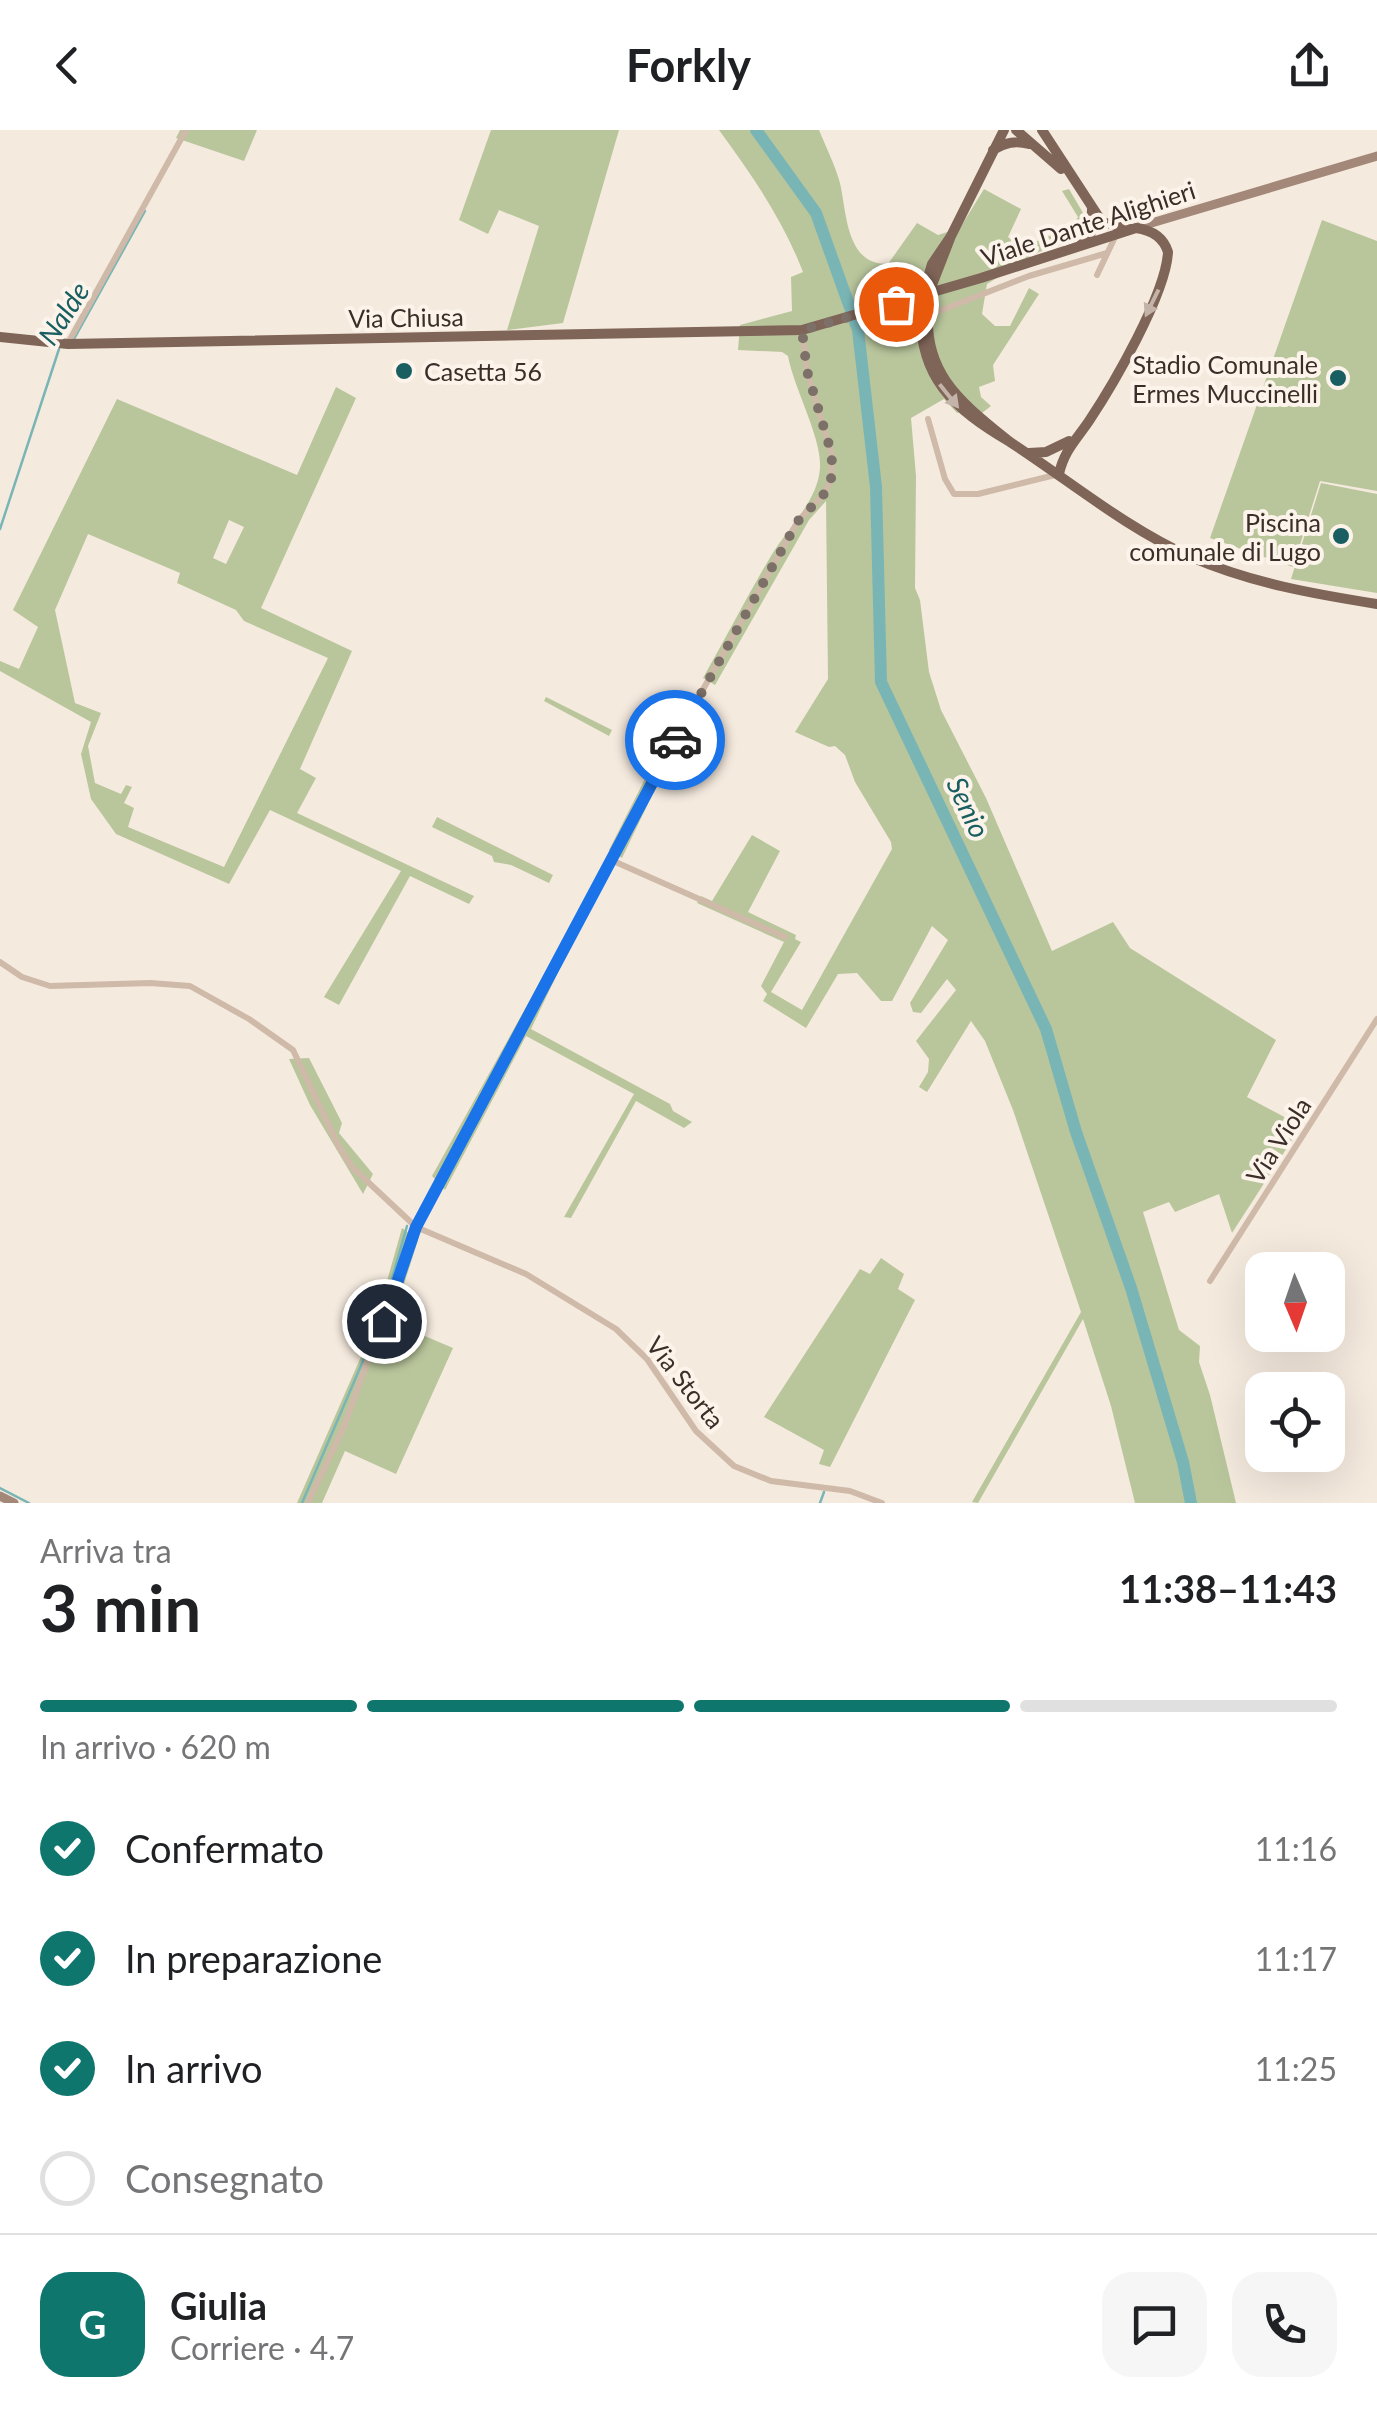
<!DOCTYPE html>
<html lang="it">
<head>
<meta charset="utf-8">
<style>
	:root { --surface:#fff; --page:#f6f6f6; --text:#202124; --muted:#757577; --line:#e0e0e0; --accent:#0f766e }
	body { margin:0; font-family:Lato,sans-serif; background:var(--page); color:var(--text); height:100vh; display:flex; flex-direction:column; font-size:38px; white-space:nowrap }
	* { box-sizing:border-box; margin:0 }
	p { font-size:32px; color:var(--muted) }
	.icon { flex:none; width:55px; height:55px; fill:none; stroke:currentColor; stroke-width:2; stroke-linecap:round; stroke-linejoin:round }
	.map { position:relative; height:1373px; overflow:hidden }
	.sheet { display:flex; flex-direction:column; background:var(--surface); flex:1 }
	.sheet>* { flex:none }
	.needle { width:65px; rotate:178deg }
	.tools { position:absolute; left:1245px; top:1122px; display:grid; gap:20px }
	.tools a { display:grid; place-items:center; width:100px; height:100px; border-radius:20px; background:var(--surface); box-shadow:0 10px 40px #0002; font-size:50px }
	.pin { position:absolute; display:grid; place-items:center; width:85px; height:85px; color:#fff; margin:-42px; border:5px solid #fff; border-radius:50%; box-shadow:0 2px 10px #0007 }
	.courier { position:absolute; display:grid; place-items:center; width:100px; height:100px; margin:-50px; border:8px solid #1a73e8; border-radius:50%; background:#fff; color:#222; box-shadow:0 2px 12px #0007 }
	.head em { font-style:normal; font-weight:700 }
	.head div { display:flex; flex-direction:column-reverse }
	.head { display:flex; align-items:center; justify-content:space-between; height:170px; padding:0 40px }
	h1 { font-size:65px; font-weight:700; line-height:75px }
	.bar { display:grid; grid-template-columns:repeat(4,1fr); gap:15px 10px; align-content:center; height:120px; padding:0 40px }
	.bar i { height:12px; border-radius:8px; background:var(--line) }
	.bar .selected { background:var(--accent) }
	.bar p { grid-column:span 4 }
	.line { display:flex; align-items:center; gap:25px; padding:0 40px; border-top:2px solid var(--line) }
	.line div { flex:1 }
	.round { display:grid; place-items:center; flex:none; width:105px; height:105px; border-radius:30px; background:var(--page) }
	ol { padding:0 40px; list-style:none }
	li { display:flex; align-items:center; gap:30px; height:110px }
	li p { margin-inline-start:auto }
	li .icon { padding:10px; border-radius:50%; background:var(--accent); color:#fff; stroke-width:4 }
	li:last-child { color:var(--muted) }
	li i { width:55px; height:55px; border:5px solid var(--line); border-radius:50% }
	header { display:flex; justify-content:space-between; align-items:center; height:130px; padding:0 40px; background:var(--surface); font-size:45px; font-weight:700 }
	.map>svg:first-child { display:block }
</style>
</head>
<body>
<header><svg class="icon" aria-label="back" viewBox="0 0 24 24"><path d="M15 5l-7 7 7 7"/></svg>Forkly<svg class="icon" aria-label="share" viewBox="0 0 24 24"><path d="M12 15V3M7 8l5-5 5 5M5 13v7h14v-7"/></svg></header>
<div class="map">
<svg width="1377" height="1373" viewBox="0 0 1377 1373">
	<rect width="100%" height="100%" fill="#f5eade"/>
	<path fill="#b9c69c" fill-rule="evenodd" d="M180,0H257L244,31L176,8Z
		M491,0H619L563,193L507,200L539,96L499,80L488,104L459,90Z
		M719,0H819C826,17 835,35 840,53C847,84 846,135 888,134L917,93L938,105L960,98L984,59L1021,79L1008,107L1021,118L1072,96L1078,87L1062,61L1069,59L1086,88L1084,99L1074,110L1039,122L987,154L982,184L995,196H1010L1029,158L1039,164L993,235L995,251L979,257L981,267L991,276L982,283L977,280L957,283L944,269L911,288L916,346L915,458L920,470L929,542L941,580L986,668L1052,821L1113,792L1130,818L1276,910L1247,967L1301,996L1232,1103L1219,1064L1175,1082L1169,1072L1143,1082L1179,1200L1200,1216L1199,1232L1210,1265L1236,1373H1135L1111,1276L1083,1189L978,1373L972,1372L1081,1182L1013,980L985,911L971,891L927,962L919,957L928,942L929,929L916,911L956,860L947,849L921,883L913,882L910,873L948,810L932,796L892,871H881L857,843L838,844L806,898L763,871L767,864L761,856L784,812L697,773L701,766L712,771L752,705L780,721L748,782L796,805L795,809L801,812L771,862L802,880L892,719L891,712L855,652L845,625L835,616L829,617L795,602L828,549L826,371L809,390L715,555L703,548C726,508 747,466 771,426C787,399 818,371 820,338C822,308 794,259 788,226L782,222L738,220L740,195L792,181L791,147L803,142C783,90 752,45 719,0Z
		M1322,90L1377,111V361L1320,351L1293,437L1210,408Z
		M336,257L356,268L261,478L352,521L300,639L316,648L297,683L474,766L469,774L410,746L339,875L324,867L401,741L270,680L229,754L116,704L91,669L81,624L91,592L0,541V531L19,539L38,497L13,480L117,269L297,345ZM229,390L244,397L226,434L213,428ZM88,404L180,443L177,453L236,480L244,491L328,528L224,737L128,697L134,678L124,673L132,657L126,655L121,664L95,653L88,616L101,583L75,573L55,480Z
		M1321,353L1377,364V463L1291,449Z
		M546,567L612,600L609,606L544,571Z
		M669,630L622,728L609,720L654,631Z
		M437,687L553,745L549,753L511,735L494,732L492,726L432,697Z
		M564,809L571,815L531,899L670,974L673,981L692,992L684,998L636,971L571,1088L564,1087L634,964L526,906L445,1060L432,1046Z
		M309,928L342,993L339,1003L373,1044L363,1064L310,975L289,929Z
		M402,1098L418,1110L392,1192L453,1218L396,1344L345,1321L322,1373H297L374,1197Z
		M881,1128L904,1144L898,1159L915,1170L830,1337L819,1334L824,1320L764,1287L860,1139L870,1144Z"/>
	<g fill="none" stroke-linecap="round" stroke-linejoin="round">
		<path stroke="#7ab5b6" stroke-width="2.5" d="M74,209L145,81
			M0,399L59,219
			M384,1177L407,1096
			M0,1358L29,1373
			M302,1373L369,1217
			M820,1373L824,1362"/>
		<path stroke="#7ab5b6" stroke-width="12" d="M756,0L816,83L858,200L876,357L881,552L1046,899L1076,1002L1131,1158L1183,1332L1191,1373"/>
		<path stroke="#cfb9a8" stroke-width="6" d="M1097,145L1116,105
			M929,185L1029,146L1107,123
			M68,213L186,0
			M928,289L945,349L954,364H978L1055,345
			M611,730L785,807
			M0,832L22,847L50,856L150,853L190,856L249,889L293,920L339,1017L352,1037L416,1097L526,1144L616,1199L647,1229L696,1301L734,1336L771,1351L850,1361L882,1373
			M1210,1151L1377,889
			M308,1373L345,1294L416,1097L679,602L798,391L824,364L831,350L832,325L807,241L802,200"/>
		<path stroke="#a38779" stroke-width="9" d="M1138,97L1377,26
			M0,1366L14,1373"/>
		<path stroke="#7f6458" stroke-width="10" d="M1016,0L1061,39
			M1042,0L1102,92L1131,99
			M993,20C1005,13 1015,10 1029,14
			M951,106L1004,0
			M1082,112L1091,103L1092,79
			M925,158L932,134L951,106L932,155
			M921,176C917,247 954,279 1010,312C962,273 920,243 929,173
			M0,207L68,214L802,200L981,148L1136,98C1151,100 1163,106 1168,122C1166,164 1113,255 1089,291C1076,310 1064,321 1059,344
			M1010,312C1070,351 1126,398 1191,427C1251,453 1314,464 1377,474
			M1029,323L1046,322L1069,311"/>
	</g>
	<defs><path id="oneway-solid" d="M-6-.8H1V-3.2L6.5 0L1 3.2V.8H-6Z" transform="scale(2.5)"/></defs>
	<g fill="#c4b3a9">
		<use href="#oneway-solid" transform="translate(1152 173) rotate(116)"/>
		<use href="#oneway-solid" transform="translate(949 266) rotate(51)"/>
	</g>
	<g fill="none" stroke-linecap="round" stroke-linejoin="round">
		<path stroke="#7c7068" stroke-width="10" stroke-dasharray="0 18" d="M675,610L798,391L824,364L831,350L832,325L807,241L802,200L896,174"/>
		<path stroke="#1a73e8" stroke-width="12" d="M384,1191L416,1097L675,610"/>
	</g>
	<g fill="#195f62" stroke="#fcf4eb" stroke-width="4">
		<circle cx="404" cy="241" r="10"/>
		<circle cx="1338" cy="248" r="10"/>
		<circle cx="1341" cy="406" r="10"/>
	</g>
	<g text-anchor="middle" dominant-baseline="central" stroke-width="8" stroke-linejoin="round" paint-order="stroke">
		<g font-size="25" fill="#3b2e29" stroke="#fcf4eb">
			<text transform="translate(1088 93) rotate(-18)">Viale Dante Alighieri</text>
			<text transform="translate(406 187) rotate(-1)">Via Chiusa</text>
			<text transform="translate(1278 1010) rotate(-57)">Via Viola</text>
			<text transform="translate(686 1252) rotate(52)">Via Storta</text>
		</g>
		<g font-size="25" fill="#3b2e29" stroke="#fcf4eb" text-anchor="end">
			<text x="1318" y="234">Stadio Comunale<tspan x="1318" dy="29">Ermes Muccinelli</tspan></text>
			<text x="424" y="241" text-anchor="start">Casetta 56</text>
			<text x="1321" y="392">Piscina<tspan x="1321" dy="29">comunale di Lugo</tspan></text>
		</g>
		<g font-size="28" font-style="italic" fill="#195f62" stroke="#fcf4eb">
			<text transform="translate(63 183) rotate(-57)">Nalde</text>
			<text transform="translate(969 677) rotate(65)">Senio</text>
		</g>
	</g>
</svg>
<div class="tools">
<a><svg class="needle" viewBox="-14 -14 28 28"><path d="M0-13l5 13h-10z" fill="#e53935"/><path d="M0 13l5-13h-10z" fill="#757577"/></svg></a>
<a><svg class="icon" aria-label="locate" viewBox="0 0 24 24"><circle cx="12" cy="12" r="6"/><path d="M12 2v4M12 18v4M2 12h4M18 12h4"/></svg></a>
</div>
<div class="pin" style="left:896px;top:174px;background:#ea580c"><svg class="icon" aria-label="bag" viewBox="0 0 24 24"><path d="M5 8h14l-1 12H6zM9 8a3 3 0 0 1 6 0"/></svg></div>
<div class="pin" style="left:384px;top:1191px;background:#1f2937"><svg class="icon" aria-label="home" viewBox="0 0 24 24"><path d="M3 11l9-7 9 7M6 9v11h12V9"/></svg></div>
<div class="courier" style="left:675px;top:610px"><svg class="icon" aria-label="car" viewBox="0 0 24 24"><path d="M5 17H2v-5l4-1 3-4h7l3 4 3 1v5h-3M9 17h6M6 11h13"/><circle cx="7" cy="17" r="2"/><circle cx="17" cy="17" r="2"/></svg></div>
</div>
<section class="sheet">
<div class="head"><div><h1>3 min</h1><p>Arriva tra</p></div><em>11:38–11:43</em></div>
<div class="bar"><i class="selected"></i><i class="selected"></i><i class="selected"></i><i></i><p>In arrivo · 620 m</p></div>
<ol>
<li><svg class="icon" aria-label="check" viewBox="0 0 24 24"><path d="M5 12l5 5 9-10"/></svg>Confermato<p>11:16</p></li>
<li><svg class="icon" aria-label="check" viewBox="0 0 24 24"><path d="M5 12l5 5 9-10"/></svg>In preparazione<p>11:17</p></li>
<li><svg class="icon" aria-label="check" viewBox="0 0 24 24"><path d="M5 12l5 5 9-10"/></svg>In arrivo<p>11:25</p></li>
<li><i></i>Consegnato</li>
</ol>
<div class="line" style="height:180px"><b class="round" style="background:var(--accent);color:#fff">G</b><div><b>Giulia</b><p>Corriere · 4.7</p></div><a class="round"><svg class="icon" aria-label="chat" viewBox="0 0 24 24"><path d="M4 5h16v11H9l-5 4z"/></svg></a><a class="round"><svg class="icon" aria-label="phone" viewBox="0 0 24 24"><path d="M5 4h4l2 5-3 2q2 4 5 5l2-3 5 2v4C11 20 4 13 5 4z"/></svg></a></div>
</section>
</body>
</html>
